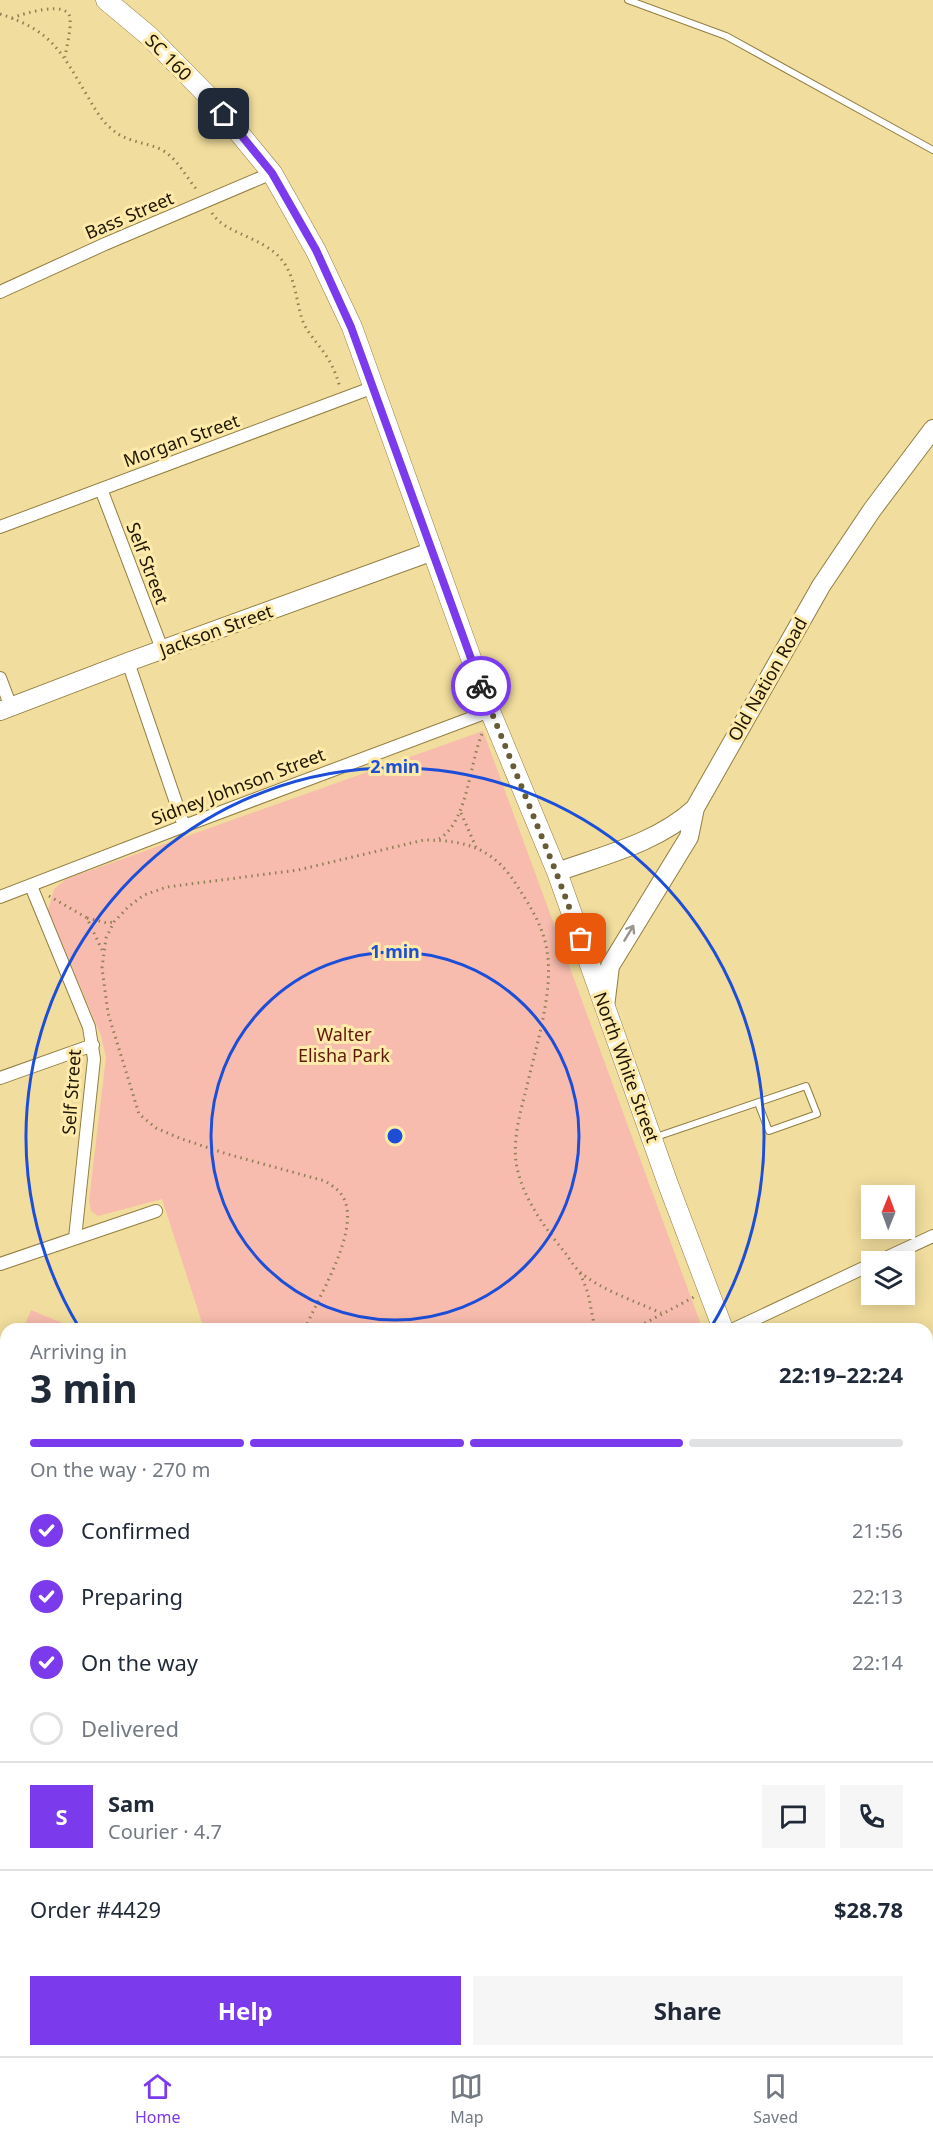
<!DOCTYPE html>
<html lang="en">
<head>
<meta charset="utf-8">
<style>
	:root { --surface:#fff; --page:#f6f6f7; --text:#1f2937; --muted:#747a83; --line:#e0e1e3; --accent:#7c3aed }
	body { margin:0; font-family:"Noto Sans",sans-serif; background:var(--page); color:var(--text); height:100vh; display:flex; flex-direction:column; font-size:22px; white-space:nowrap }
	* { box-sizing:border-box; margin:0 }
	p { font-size:20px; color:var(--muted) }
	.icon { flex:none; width:33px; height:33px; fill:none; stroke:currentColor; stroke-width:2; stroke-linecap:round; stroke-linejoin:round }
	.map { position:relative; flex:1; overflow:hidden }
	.details { position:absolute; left:0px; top:1323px; width:933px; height:734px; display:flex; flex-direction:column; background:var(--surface); border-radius:18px 18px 0 0; box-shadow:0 3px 15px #0003 }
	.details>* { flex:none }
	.needle { width:39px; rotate:1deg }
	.controls { position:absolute; left:861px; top:1185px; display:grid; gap:12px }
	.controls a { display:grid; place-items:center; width:54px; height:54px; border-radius:0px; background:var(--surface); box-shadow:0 3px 15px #0003; font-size:30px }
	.pin { position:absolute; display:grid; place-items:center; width:51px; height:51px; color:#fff; margin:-26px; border-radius:12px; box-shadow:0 3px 9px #0006 }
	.courier { position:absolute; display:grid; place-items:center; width:60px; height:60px; margin:-30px; border:4px solid #7c3aed; border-radius:50%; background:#fff; color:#222; box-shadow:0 2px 8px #0007 }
	.headline em { font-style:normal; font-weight:700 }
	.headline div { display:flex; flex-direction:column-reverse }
	.headline { display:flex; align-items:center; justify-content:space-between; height:102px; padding:0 30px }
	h1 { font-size:39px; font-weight:700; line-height:45px }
	.bar { display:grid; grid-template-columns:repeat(4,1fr); gap:9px 6px; align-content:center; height:72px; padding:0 30px }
	.bar i { height:8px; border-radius:4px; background:var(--line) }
	.bar .selected { background:var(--accent) }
	.bar p { grid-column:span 4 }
	.line { display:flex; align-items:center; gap:15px; padding:0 30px; border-top:2px solid var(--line) }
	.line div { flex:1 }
	.round { display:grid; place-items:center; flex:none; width:63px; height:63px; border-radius:0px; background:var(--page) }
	ol { padding:0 30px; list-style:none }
	li { display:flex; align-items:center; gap:18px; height:66px }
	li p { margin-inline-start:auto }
	li .icon { padding:6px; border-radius:50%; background:var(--accent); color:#fff; stroke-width:4 }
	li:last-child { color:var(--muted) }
	li i { width:33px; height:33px; border:3px solid var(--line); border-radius:50% }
	.primary-button { display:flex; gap:12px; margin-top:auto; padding:12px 30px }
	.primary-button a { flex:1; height:69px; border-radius:0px; background:var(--accent); color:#fff; font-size:24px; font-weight:700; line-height:69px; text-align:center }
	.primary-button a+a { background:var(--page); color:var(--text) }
	.dock { display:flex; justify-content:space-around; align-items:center; height:84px; border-top:2px solid var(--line); background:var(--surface); font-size:16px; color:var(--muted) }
	.dock a { display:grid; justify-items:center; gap:3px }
	.dock .selected { color:var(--accent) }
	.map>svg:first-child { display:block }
</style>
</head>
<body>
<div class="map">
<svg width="933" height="2056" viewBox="0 0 933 2056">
	<rect width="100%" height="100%" fill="#f1dd9d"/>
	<path fill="#f7bcae" d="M483,731L700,1322L696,1329H204L162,1199L98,1216L91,1211L89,1201L106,1057L101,1036L48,910L54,889L66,879Z
		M31,1310L77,1329H23Z
		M6,1371V1527L0,1525V1385Z"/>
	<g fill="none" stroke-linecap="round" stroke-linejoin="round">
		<defs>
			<path id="lane" d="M628,0L726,36L933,150
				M656,1137L806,1086L817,1114L769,1131L758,1103"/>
			<path id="street" d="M0,292L105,244L272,173
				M101,489L162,649
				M0,527L374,387
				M128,662L184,826
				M0,678L11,707
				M31,886L89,1027L94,1059L75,1238
				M0,897L184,826L490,711
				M0,1078L93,1045
				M877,1262L933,1236
				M0,1264L156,1211
				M734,1329L872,1264
				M196,2056L199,2050
				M688,2056L695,2050"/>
			<path id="secondary" d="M0,711L128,662L433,551
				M557,872C604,855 657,843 695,808L821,586L872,510L933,429
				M605,1007L610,966L689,837L695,808
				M927,1633L933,1629
				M445,2056L448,2050"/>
			<path id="primary" d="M106,0L149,36L211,99L272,173L316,251L352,327L490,711L557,872L668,1184L723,1329
				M927,1583L933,1589"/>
		</defs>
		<use href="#lane" stroke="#917f41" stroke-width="8"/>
		<use href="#street" stroke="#917f41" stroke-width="14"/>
		<use href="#secondary" stroke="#917f41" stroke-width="20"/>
		<use href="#primary" stroke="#917f41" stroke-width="21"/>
		<path stroke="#8e8054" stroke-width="3" stroke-dasharray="1.5 4.5" stroke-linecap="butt" d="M0,14C53,31 61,52 88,97C95,109 102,122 113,130C126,142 145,142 160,149C176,156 186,177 197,190
			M12,18C25,13 68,0 70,18C71,30 67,45 65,57
			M212,213C225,234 263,237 281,259C295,275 296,300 302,319C307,333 317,342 325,354C332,364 337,376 340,388
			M461,813L476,847
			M439,839C468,821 469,765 482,734
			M49,896L87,918L102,950
			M87,918L107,923L114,922
			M580,1273L588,1293L595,1329
			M305,1329C318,1297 358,1235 345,1201C341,1191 334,1187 325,1181L227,1154L179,1138L156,1128L139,1114L108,1013L102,968L106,938L114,922L128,907L144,895L167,887L298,870L424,840C469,840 496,850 519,889C531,907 544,929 547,951C554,992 535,1050 526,1090C520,1113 513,1139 516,1162C521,1196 545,1228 566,1254C570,1259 574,1267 580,1272C599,1289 637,1302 661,1313
			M634,1329L694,1297
			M0,1941L6,1928
			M0,2022L6,2024
			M52,2050L72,2056
			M230,2050L251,2056"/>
		<use href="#lane" stroke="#fff" stroke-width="6"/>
		<use href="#street" stroke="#fff" stroke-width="12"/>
		<use href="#secondary" stroke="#fff" stroke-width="18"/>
		<use href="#primary" stroke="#fff" stroke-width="20"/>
	</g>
	<defs><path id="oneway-shaft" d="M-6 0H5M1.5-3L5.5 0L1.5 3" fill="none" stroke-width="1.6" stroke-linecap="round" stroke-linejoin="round" transform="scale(1.5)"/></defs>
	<use stroke="#9a968c" href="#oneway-shaft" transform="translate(629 933) rotate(-59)"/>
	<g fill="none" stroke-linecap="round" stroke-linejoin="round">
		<path stroke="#685c37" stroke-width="6" stroke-dasharray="0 10.8" d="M481,686L556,872L581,939"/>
		<path stroke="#7c3aed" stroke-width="8" d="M224,114L272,173L316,250L351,327L481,686"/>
	</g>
	<g fill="none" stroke="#1d4ed8" stroke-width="3">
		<circle cx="395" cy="1136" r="184"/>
		<path d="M80 1329A369 369 0 1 1 710 1329"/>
	</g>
	<g text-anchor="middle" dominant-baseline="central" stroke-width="6" stroke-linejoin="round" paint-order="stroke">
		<g font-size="18" fill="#1e1600" stroke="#feeaaa">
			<text transform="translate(169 57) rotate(45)">SC 160</text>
			<text transform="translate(129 215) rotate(-23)">Bass Street</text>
			<text transform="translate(181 440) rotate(-20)">Morgan Street</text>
			<text transform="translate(148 563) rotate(69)">Self Street</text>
			<text transform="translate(216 630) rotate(-20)">Jackson Street</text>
			<text transform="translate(767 679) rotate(-60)">Old Nation Road</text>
			<text transform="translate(238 786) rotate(-21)">Sidney Johnson Street</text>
			<text transform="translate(627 1067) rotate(70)">North White Street</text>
			<text transform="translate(71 1092) rotate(-86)">Self Street</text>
		</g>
		<g font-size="18" fill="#60180a" stroke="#feeaaa">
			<text x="344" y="1034">Walter<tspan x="344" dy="21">Elisha Park</tspan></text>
		</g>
	</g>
	<circle cx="395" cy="1136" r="9" fill="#1d4ed8" stroke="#feeaaa" stroke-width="3"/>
	<g font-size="18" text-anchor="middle" font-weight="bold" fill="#1d4ed8" stroke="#feeaaa" stroke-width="6" stroke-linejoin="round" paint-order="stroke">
		<text x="395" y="773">2 min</text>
		<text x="395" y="958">1 min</text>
	</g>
</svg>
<div class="controls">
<a><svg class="needle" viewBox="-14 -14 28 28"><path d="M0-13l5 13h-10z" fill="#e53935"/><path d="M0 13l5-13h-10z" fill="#747a83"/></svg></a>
<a><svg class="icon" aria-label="layers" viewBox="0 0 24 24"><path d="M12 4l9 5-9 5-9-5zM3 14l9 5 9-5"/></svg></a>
</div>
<div class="pin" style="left:581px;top:939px;background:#ea580c"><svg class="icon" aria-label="bag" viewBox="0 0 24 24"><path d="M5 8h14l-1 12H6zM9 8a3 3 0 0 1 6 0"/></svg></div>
<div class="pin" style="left:224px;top:114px;background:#1f2937"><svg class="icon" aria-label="home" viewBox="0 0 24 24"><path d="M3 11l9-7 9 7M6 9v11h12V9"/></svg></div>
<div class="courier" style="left:481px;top:686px"><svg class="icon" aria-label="bike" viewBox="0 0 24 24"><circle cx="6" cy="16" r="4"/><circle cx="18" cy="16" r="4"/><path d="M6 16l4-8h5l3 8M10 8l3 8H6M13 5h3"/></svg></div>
<section class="details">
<div class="headline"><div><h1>3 min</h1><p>Arriving in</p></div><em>22:19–22:24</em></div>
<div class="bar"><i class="selected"></i><i class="selected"></i><i class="selected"></i><i></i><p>On the way · 270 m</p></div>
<ol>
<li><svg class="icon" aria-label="check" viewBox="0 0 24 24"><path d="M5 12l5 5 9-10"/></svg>Confirmed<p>21:56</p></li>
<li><svg class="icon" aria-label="check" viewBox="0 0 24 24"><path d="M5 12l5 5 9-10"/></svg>Preparing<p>22:13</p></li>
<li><svg class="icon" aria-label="check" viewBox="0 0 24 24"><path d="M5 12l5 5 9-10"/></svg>On the way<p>22:14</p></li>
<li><i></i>Delivered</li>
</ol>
<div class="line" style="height:108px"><b class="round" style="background:var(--accent);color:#fff">S</b><div><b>Sam</b><p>Courier · 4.7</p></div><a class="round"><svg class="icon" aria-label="chat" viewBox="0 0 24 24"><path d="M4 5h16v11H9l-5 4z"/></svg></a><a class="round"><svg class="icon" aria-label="phone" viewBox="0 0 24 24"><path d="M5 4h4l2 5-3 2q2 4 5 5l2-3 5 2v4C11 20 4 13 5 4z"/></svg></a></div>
<div class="line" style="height:78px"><div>Order #4429</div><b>$28.78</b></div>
<div class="primary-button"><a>Help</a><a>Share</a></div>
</section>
</div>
<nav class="dock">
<a class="selected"><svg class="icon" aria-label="home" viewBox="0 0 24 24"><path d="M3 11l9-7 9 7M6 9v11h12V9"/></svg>Home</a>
<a><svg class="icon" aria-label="map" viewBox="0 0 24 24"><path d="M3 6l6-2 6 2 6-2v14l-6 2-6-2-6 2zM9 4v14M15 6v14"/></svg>Map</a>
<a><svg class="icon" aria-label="saved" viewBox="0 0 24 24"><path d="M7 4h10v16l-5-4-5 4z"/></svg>Saved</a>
</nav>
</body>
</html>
